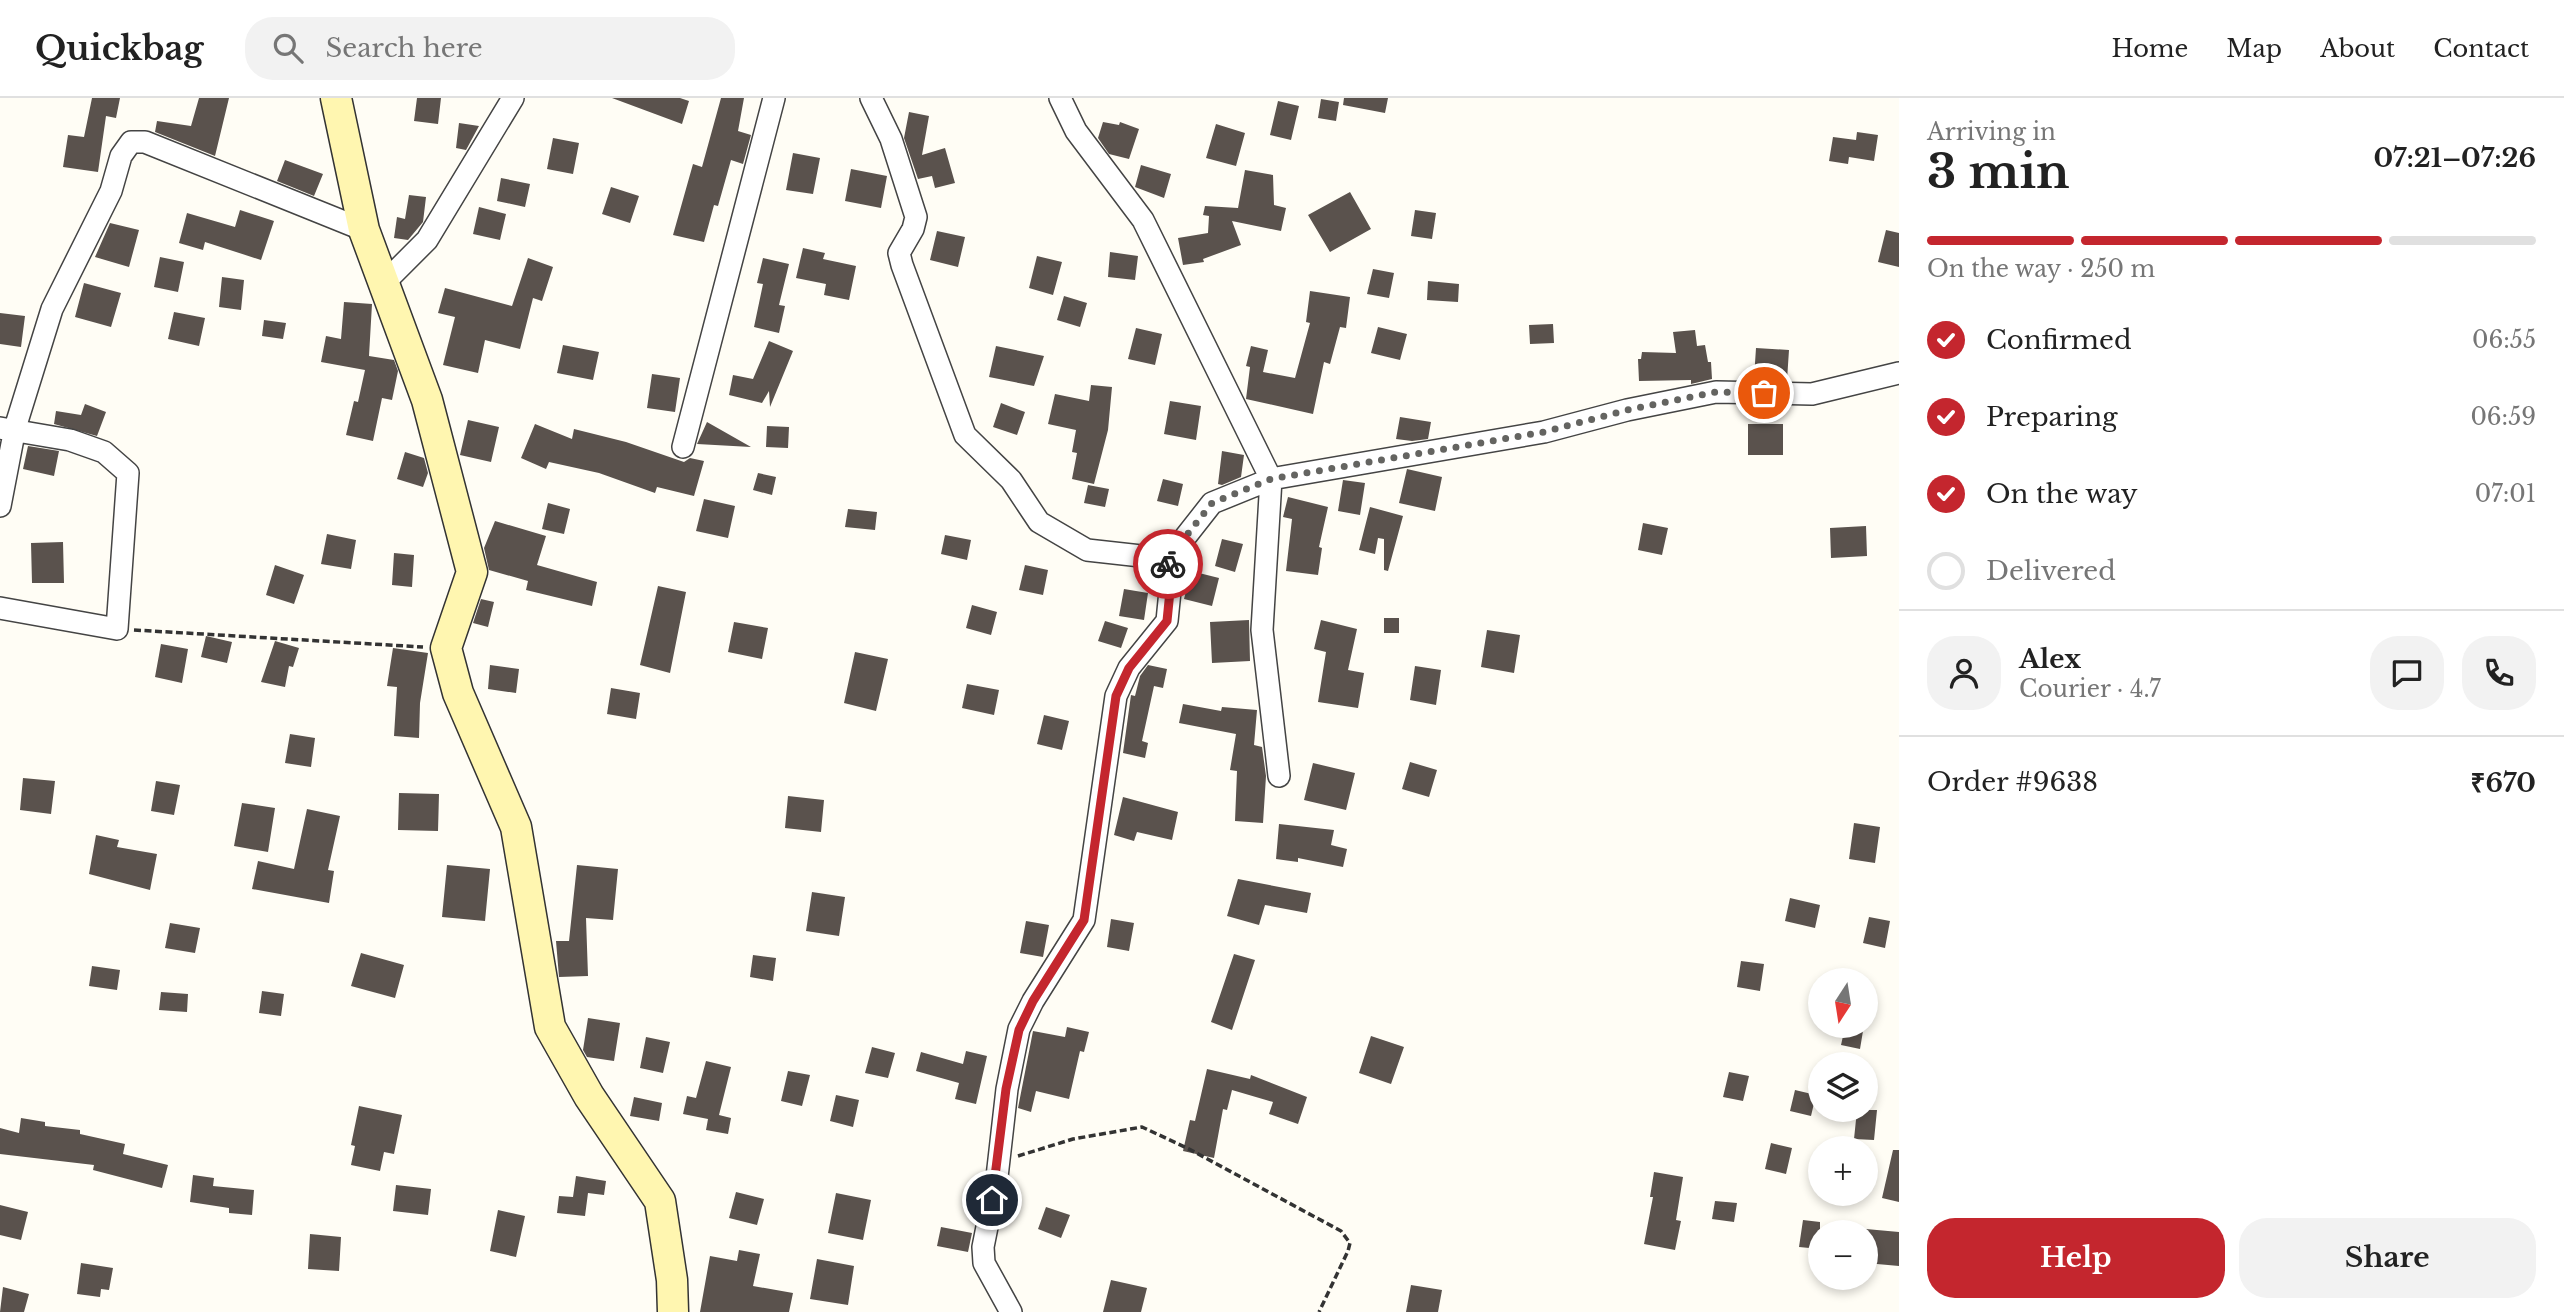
<!DOCTYPE html>
<html lang="en">
<head>
<meta charset="utf-8">
<style>
	:root { --surface:#fff; --page:#f2f2f2; --text:#222; --muted:#767676; --line:#e0e0e0; --accent:#c4262e }
	body { margin:0; font-family:"Libre Baskerville",serif; background:var(--page); color:var(--text); height:100vh; display:flex; flex-direction:column; font-size:26px; white-space:nowrap }
	* { box-sizing:border-box; margin:0 }
	p { font-size:23px; color:var(--muted) }
	.icon { flex:none; width:38px; height:38px; fill:none; stroke:currentColor; stroke-width:2; stroke-linecap:round; stroke-linejoin:round }
	.map { position:relative; flex:1; overflow:hidden }
	.details { display:flex; flex-direction:column; background:var(--surface); width:665px }
	.details>* { flex:none }
	.needle { width:46px; rotate:192deg }
	.controls { position:absolute; left:1808px; top:870px; display:grid; gap:14px }
	.controls a { display:grid; place-items:center; width:70px; height:70px; border-radius:50%; background:var(--surface); box-shadow:0 4px 10px #0003; font-size:35px }
	.pin { position:absolute; display:grid; place-items:center; width:60px; height:60px; color:#fff; margin:-30px; border:4px solid #fff; border-radius:50%; box-shadow:0 2px 7px #0007 }
	.courier { position:absolute; display:grid; place-items:center; width:70px; height:70px; margin:-35px; border:5px solid #c4262e; border-radius:50%; background:#fff; color:#222; box-shadow:0 2px 9px #0007 }
	.head em { font-style:normal; font-weight:800 }
	.head div { display:flex; flex-direction:column-reverse }
	.head { display:flex; align-items:center; justify-content:space-between; height:119px; padding:0 28px }
	h1 { font-size:46px; font-weight:800; line-height:52px }
	.bar { display:grid; grid-template-columns:repeat(4,1fr); gap:10px 7px; align-content:center; height:84px; padding:0 28px }
	.bar i { height:9px; border-radius:5px; background:var(--line) }
	.bar .on { background:var(--accent) }
	.bar p { grid-column:span 4 }
	.line { display:flex; align-items:center; gap:18px; padding:0 28px; border-top:2px solid var(--line) }
	.line div { flex:1 }
	.round { display:grid; place-items:center; flex:none; width:74px; height:74px; border-radius:28px; background:var(--page) }
	ol { padding:0 28px; list-style:none }
	li { display:flex; align-items:center; gap:21px; height:77px }
	li p { margin-inline-start:auto }
	li .icon { padding:7px; border-radius:50%; background:var(--accent); color:#fff; stroke-width:4 }
	li:last-child { color:var(--muted) }
	li i { width:38px; height:38px; border:4px solid var(--line); border-radius:50% }
	.primary-button { display:flex; gap:14px; margin-top:auto; padding:14px 28px }
	.primary-button a { flex:1; height:80px; border-radius:28px; background:var(--accent); color:#fff; font-size:28px; font-weight:800; line-height:80px; text-align:center }
	.primary-button a+a { background:var(--page); color:var(--text) }
	header { display:flex; align-items:center; gap:42px; box-sizing:border-box; height:98px; padding:0 35px; background:var(--surface); border-bottom:2px solid var(--line) }
	header strong { font-size:33px }
	nav { display:flex; gap:38px; margin-inline-start:auto; font-size:24px }
	.search { width:490px; height:63px; background:var(--page); display:flex; align-items:center; gap:18px; box-sizing:border-box; padding:0 24px; border-radius:28px; color:var(--muted); font-size:26px }
	main { display:flex; flex:1; min-height:0 }
	.map>svg:first-child { display:block }
</style>
</head>
<body>
<header>
<strong>Quickbag</strong>
<div class="search"><svg class="icon" aria-label="search" viewBox="0 0 24 24"><circle cx="10" cy="10" r="6"/><path d="M15 15l6 6"/></svg>Search here</div>
<nav><a>Home</a><a>Map</a><a>About</a><a>Contact</a></nav>
</header>
<main>
<div class="map">
<svg width="1899" height="1214" viewBox="0 0 1899 1214">
	<rect width="100%" height="100%" fill="#fffdf5"/>
	<path fill="#5a524d" d="M92,0H120L116,20L106,18L98,74L63,69L68,37L84,39Z
		M199,0H229L215,58L155,34L157,23L191,28Z
		M417,0H441L438,26L414,23Z
		M612,0H680L689,3L682,26Z
		M721,0H744L738,33L751,37L743,66L731,62L718,108L714,107L704,144L673,137L693,66L702,69Z
		M1344,0H1388L1385,15L1343,7Z
		M1321,1L1339,4L1336,23L1318,20Z
		M1278,3L1299,8L1291,42L1270,37Z
		M909,14L929,18L922,57L945,50L955,85L935,90L932,78L918,81L904,40Z
		M1103,24L1119,27L1120,24L1139,31L1129,61L1109,56L1098,40Z
		M459,25L479,28L466,52L456,50Z
		M1216,26L1245,35L1236,68L1206,60Z
		M1857,34L1878,37L1874,63L1849,59L1848,66L1829,63L1833,39L1856,42Z
		M553,40L579,45L573,76L547,71Z
		M793,55L820,60L813,96L786,92Z
		M285,62L323,76L314,98L277,83Z
		M1141,67L1171,76L1164,100L1135,89Z
		M851,71L887,78L881,110L845,103Z
		M1245,72L1273,77L1274,107L1286,110L1281,133L1232,123L1241,147L1203,161L1204,164L1183,167L1178,140L1208,135L1209,118L1203,117L1205,108L1238,110Z
		M501,80L530,86L525,109L497,103Z
		M611,89L639,98L630,125L602,116Z
		M1350,94L1371,131L1330,154L1308,117Z
		M409,97L426,99L423,124L408,142L394,140L397,119L405,121Z
		M479,109L506,116L500,142L473,136Z
		M240,112L274,123L261,162L205,144L203,152L179,145L187,115L235,129Z
		M1415,112L1436,115L1432,141L1411,138Z
		M110,125L139,132L129,169L95,159Z
		M1886,132L1899,135V169L1878,164Z
		M937,133L965,139L958,169L930,162Z
		M803,150L825,155L823,161L856,168L849,202L824,197L826,186L796,180Z
		M1110,154L1138,158L1135,182L1108,179Z
		M1037,158L1062,164L1053,197L1029,190Z
		M160,159L184,164L178,194L154,189Z
		M528,160L553,169L542,203L533,200L520,251L485,242L478,275L443,267L455,219L438,215L445,190L512,208Z
		M763,160L789,166L779,207L785,208L779,235L754,229L763,186L757,185Z
		M1373,171L1394,175L1389,200L1367,196Z
		M222,179L244,182L241,212L219,209Z
		M1428,183L1459,186L1458,204L1427,202Z
		M84,185L121,195L111,229L75,219Z
		M1310,193L1350,199L1346,230L1340,229L1330,266L1324,264L1313,316L1246,301L1250,269L1246,268L1251,248L1268,252L1263,274L1295,280L1310,225L1306,224Z
		M1064,198L1087,205L1080,229L1057,222Z
		M344,204L372,206L369,258L394,262L398,273L392,302L382,300L373,343L346,337L354,303L358,304L365,272L321,264L326,238L341,241Z
		M174,214L205,220L199,248L168,241Z
		M0,215L25,218L21,249L0,246Z
		M264,222L286,225L283,241L262,238Z
		M1553,226L1554,245L1530,246L1529,227Z
		M1378,229L1407,236L1400,262L1371,255Z
		M1136,230L1162,236L1155,267L1128,261Z
		M1695,232L1697,248L1705,247L1708,264H1711L1712,281L1691,286V282L1639,283L1638,261H1641L1642,254L1676,255L1673,234Z
		M769,243L793,253L770,309L769,293L762,305L729,297L733,277L753,281Z
		M563,247L599,254L593,282L557,275Z
		M996,248L1044,258L1034,288L989,279Z
		M1756,250L1789,252L1787,282L1754,280Z
		M652,276L680,280L675,314L647,310Z
		M1091,287L1112,289L1108,332L1094,386L1072,381L1077,355L1072,354L1076,332L1048,326L1055,296L1089,303Z
		M1170,303L1201,308L1196,342L1164,336Z
		M1001,305L1025,314L1017,337L993,329Z
		M85,306L106,314L97,338L54,326L56,313L81,317Z
		M1400,319L1431,324L1428,341L1412,343L1396,341Z
		M468,322L499,329L491,364L460,357Z
		M707,324L751,349L697,346Z
		M535,326L572,341L574,331L626,344L684,364L690,360L704,363L694,398L657,389L655,395L599,375L549,364L546,371L521,360Z
		M1748,326H1783V357H1748Z
		M767,328L789,329L788,350L766,349Z
		M28,348L59,353L54,378L23,371Z
		M1222,353L1244,357L1241,379L1222,387L1218,386Z
		M405,354L424,360L428,375L423,389L397,381Z
		M1407,371L1442,379L1435,413L1399,405Z
		M758,375L776,379L772,397L753,392Z
		M1163,381L1183,386L1178,408L1157,403Z
		M1343,382L1365,385L1360,417L1338,413Z
		M1088,387L1109,391L1105,409L1084,405Z
		M1288,399L1328,409L1319,449L1322,450L1318,477L1286,473L1292,421L1283,419Z
		M704,401L735,408L728,440L696,433Z
		M548,405L570,411L564,436L542,431Z
		M1370,409L1403,418L1388,473L1384,472V441L1378,440L1375,456L1359,452Z
		M848,411L877,414L875,432L845,429Z
		M495,423L546,438L537,467L597,484L592,508L526,492L528,483L489,472L484,450Z
		M1643,425L1668,430L1662,457L1638,452Z
		M1866,428L1867,458L1831,460L1830,430Z
		M327,436L356,442L351,471L321,466Z
		M945,437L971,442L967,462L941,456Z
		M1222,441L1243,446L1235,474L1215,468Z
		M63,444L64,485H32L31,445Z
		M394,455L414,457L412,489L392,487Z
		M275,467L304,477L294,506L266,497Z
		M1025,467L1048,472L1043,497L1019,492Z
		M1191,473L1219,480L1212,508L1184,501Z
		M658,488L686,494L670,575L640,567Z
		M1124,491L1148,495L1144,522L1119,518Z
		M481,501L494,504L488,529L473,525Z
		M972,507L997,514L991,537L966,530Z
		M1384,520H1399V535H1384Z
		M1249,522L1250,563L1212,565L1210,524Z
		M1321,522L1357,531L1348,572L1364,575L1358,610L1318,604L1326,554L1314,551Z
		M1105,523L1128,530L1121,550L1098,543Z
		M734,524L768,530L762,561L728,554Z
		M1487,532L1520,537L1514,575L1481,569Z
		M206,538L232,544L227,565L201,559Z
		M275,543L299,550L293,569L289,568L285,589L261,584Z
		M161,546L188,551L182,585L155,579Z
		M393,550L428,555L420,605L419,640L394,638L397,589L387,588Z
		M855,554L888,561L876,613L844,605Z
		M490,567L519,571L516,595L488,591Z
		M1148,567L1167,571L1163,590L1154,588L1142,643L1148,645L1145,660L1123,655L1131,597L1135,598L1140,578Z
		M1415,568L1441,572L1436,607L1410,602Z
		M967,586L999,592L994,617L962,610Z
		M611,590L640,595L636,621L607,616Z
		M1183,606L1221,613L1222,609L1257,612L1254,647L1262,649L1266,678L1263,725L1235,723L1237,673L1230,672L1236,636L1179,625Z
		M1044,617L1069,623L1062,652L1037,646Z
		M290,636L315,640L311,669L285,665Z
		M1410,664L1437,672L1429,699L1402,691Z
		M1313,665L1355,675L1346,712L1304,702Z
		M23,680L55,683L51,716L20,712Z
		M156,683L180,687L174,717L151,713Z
		M399,695L439,696L438,733L398,732Z
		M788,698L824,702L821,734L785,730Z
		M1123,699L1178,714L1172,742L1137,734L1134,743L1114,737Z
		M242,705L275,710L268,754L234,748Z
		M307,711L340,718L328,772L334,773L329,805L252,791L258,763L294,771Z
		M1854,725L1880,729L1875,765L1849,761Z
		M1279,726L1334,732L1331,747L1347,751L1343,769L1298,760V764L1276,761Z
		M96,737L119,742L117,749L157,756L150,792L89,776Z
		M447,767L490,771L485,823L442,819Z
		M577,767L618,771L613,822L586,820L588,878L559,879L556,843H569Z
		M1238,781L1311,795L1307,815L1265,807L1259,827L1227,818Z
		M812,794L845,799L839,838L806,833Z
		M1790,800L1820,807L1815,830L1785,823Z
		M1869,819L1890,823L1885,850L1863,845Z
		M1111,821L1134,825L1129,853L1107,849Z
		M1026,823L1049,827L1043,859L1020,855Z
		M170,825L200,830L195,855L165,850Z
		M361,855L404,867L395,900L351,888Z
		M1234,856L1255,862L1232,932L1211,924Z
		M753,857L776,860L773,883L750,879Z
		M1741,863L1764,866L1760,893L1737,889Z
		M92,868L120,872L117,892L89,888Z
		M262,893L284,896L281,918L259,915Z
		M161,894L188,896L187,914L159,912Z
		M588,920L620,925L614,963L587,959L583,952Z
		M1067,929L1089,934L1084,954L1080,953L1069,1001L1036,993L1031,1014L1018,1010L1033,933L1065,939Z
		M1845,929L1863,933L1860,951L1841,947Z
		M1371,938L1404,949L1391,986L1359,975Z
		M646,939L670,944L663,975L640,970Z
		M872,949L895,955L888,980L865,975Z
		M966,953L987,958L976,1006L955,1001L959,985L916,973L921,954L963,966Z
		M706,963L731,969L719,1017L731,1020L728,1036L706,1032L708,1021L683,1016L687,998L696,1000Z
		M1207,971L1250,981L1251,977L1307,999L1298,1026L1269,1016L1273,1004L1232,992L1227,1012L1223,1011L1214,1060L1183,1053L1190,1022L1195,1023Z
		M788,973L810,977L802,1008L781,1003Z
		M1729,974L1749,978L1743,1003L1723,999Z
		M1795,992L1816,997L1811,1018L1790,1013Z
		M836,997L859,1002L853,1029L830,1023Z
		M634,999L662,1005L659,1023L630,1018Z
		M359,1008L402,1017L394,1056L384,1054L380,1073L351,1067L355,1048L351,1047Z
		M1857,1012H1877L1874,1042L1854,1041Z
		M21,1020L45,1024V1028L80,1032V1036L125,1046L123,1056L168,1067L162,1090L93,1072L94,1067L0,1056V1030L19,1035Z
		M1771,1045L1792,1050L1786,1076L1765,1071Z
		M1893,1052H1899V1104L1882,1100Z
		M1654,1074L1683,1079L1676,1122L1681,1123L1675,1152L1644,1146L1653,1099H1650Z
		M193,1077L214,1080L213,1088L254,1092L252,1117L229,1115V1110L190,1104Z
		M576,1078L606,1083L604,1097L588,1095L585,1118L557,1115L559,1098L573,1099Z
		M396,1087L431,1091L428,1117L393,1113Z
		M736,1094L764,1101L757,1127L729,1120Z
		M836,1095L871,1102L863,1142L828,1135Z
		M1715,1103L1737,1105L1734,1124L1712,1121Z
		M0,1107L28,1114L21,1142L0,1137Z
		M1046,1109L1070,1117L1061,1140L1038,1131Z
		M498,1112L525,1118L516,1159L490,1153Z
		M1803,1122L1820,1124V1151L1799,1149Z
		M941,1129L972,1135L968,1154L937,1148Z
		M1866,1131L1899,1134V1168L1866,1165Z
		M310,1136L341,1139L339,1173L308,1171Z
		M739,1152L760,1156L753,1188L793,1195L789,1214H700L710,1158L737,1163Z
		M817,1161L854,1168L848,1207L810,1201Z
		M81,1165L113,1170L109,1192L101,1191L100,1199L77,1196Z
		M1111,1182L1147,1190L1141,1214H1103Z
		M1411,1187L1442,1192L1438,1214H1406Z
		M3,1189L29,1196L24,1214H0Z"/>
	<g fill="none" stroke-linecap="round" stroke-linejoin="round">
		<defs>
			<path id="minor" d="M871,0L891,41L916,119L913,131L899,155L902,167L965,337L1011,382L1039,424L1087,452L1168,461L1170,493L1167,523L1129,570L1116,598L1084,822L1033,903L1019,931L1007,991L997,1079L983,1149L984,1165L1011,1214
				M1060,0L1076,33L1143,122L1271,381L1262,532L1279,678
				M384,185L427,142L513,0
				M0,330L70,342L104,354L128,375L117,531L0,510
				M683,349L774,0
				M0,408L15,330L52,211L111,93L121,58L131,44H145L364,132
				M1168,461L1212,405L1271,381L1544,334L1627,312L1716,294L1812,296L1899,275"/>
			<path id="secondary" d="M336,0L364,132L427,302L472,474L446,550L458,595L516,729L550,929L589,998L660,1103L672,1182L673,1214"/>
		</defs>
		<use href="#minor" stroke="#444" stroke-width="24"/>
		<use href="#secondary" stroke="#333" stroke-width="33"/>
		<path stroke="#333" stroke-width="3.5" stroke-dasharray="7 3.5" stroke-linecap="butt" d="M134,532L423,549
			M1018,1058L1073,1041L1142,1029L1187,1050L1341,1133L1350,1145L1348,1153L1319,1214"/>
		<use href="#minor" stroke="#fff" stroke-width="21"/>
		<use href="#secondary" stroke="#fff6b0" stroke-width="30"/>
	</g>
	<g fill="none" stroke-linecap="round" stroke-linejoin="round">
		<path stroke="#646461" stroke-width="7" stroke-dasharray="0 12.6" d="M1168,466V461L1212,405L1271,381L1544,334L1627,312L1716,294L1764,295"/>
		<path stroke="#c4262e" stroke-width="9" d="M992,1102L1006,991L1019,932L1033,903L1084,822L1116,598L1129,570L1167,523L1170,493L1168,466"/>
	</g>
</svg>
<div class="controls">
<a><svg class="needle" viewBox="-14 -14 28 28"><path d="M0-13l5 13h-10z" fill="#e53935"/><path d="M0 13l5-13h-10z" fill="#767676"/></svg></a>
<a><svg class="icon" aria-label="layers" viewBox="0 0 24 24"><path d="M12 4l9 5-9 5-9-5zM3 14l9 5 9-5"/></svg></a>
<a>+</a>
<a>−</a>
</div>
<div class="pin" style="left:1764px;top:295px;background:#ea580c"><svg class="icon" aria-label="bag" viewBox="0 0 24 24"><path d="M5 8h14l-1 12H6zM9 8a3 3 0 0 1 6 0"/></svg></div>
<div class="pin" style="left:992px;top:1102px;background:#1f2937"><svg class="icon" aria-label="home" viewBox="0 0 24 24"><path d="M3 11l9-7 9 7M6 9v11h12V9"/></svg></div>
<div class="courier" style="left:1168px;top:466px"><svg class="icon" aria-label="bike" viewBox="0 0 24 24"><circle cx="6" cy="16" r="4"/><circle cx="18" cy="16" r="4"/><path d="M6 16l4-8h5l3 8M10 8l3 8H6M13 5h3"/></svg></div>
</div>
<section class="details">
<div class="head"><div><h1>3 min</h1><p>Arriving in</p></div><em>07:21–07:26</em></div>
<div class="bar"><i class="on"></i><i class="on"></i><i class="on"></i><i></i><p>On the way · 250 m</p></div>
<ol>
<li><svg class="icon" aria-label="check" viewBox="0 0 24 24"><path d="M5 12l5 5 9-10"/></svg>Confirmed<p>06:55</p></li>
<li><svg class="icon" aria-label="check" viewBox="0 0 24 24"><path d="M5 12l5 5 9-10"/></svg>Preparing<p>06:59</p></li>
<li><svg class="icon" aria-label="check" viewBox="0 0 24 24"><path d="M5 12l5 5 9-10"/></svg>On the way<p>07:01</p></li>
<li><i></i>Delivered</li>
</ol>
<div class="line" style="height:126px"><a class="round"><svg class="icon" aria-label="person" viewBox="0 0 24 24"><circle cx="12" cy="8" r="4"/><path d="M4 21q1-7 8-7t8 7"/></svg></a><div><b>Alex</b><p>Courier · 4.7</p></div><a class="round"><svg class="icon" aria-label="chat" viewBox="0 0 24 24"><path d="M4 5h16v11H9l-5 4z"/></svg></a><a class="round"><svg class="icon" aria-label="phone" viewBox="0 0 24 24"><path d="M5 4h4l2 5-3 2q2 4 5 5l2-3 5 2v4C11 20 4 13 5 4z"/></svg></a></div>
<div class="line" style="height:91px"><div>Order #9638</div><b>₹670</b></div>
<div class="primary-button"><a>Help</a><a>Share</a></div>
</section>
</main>
</body>
</html>
